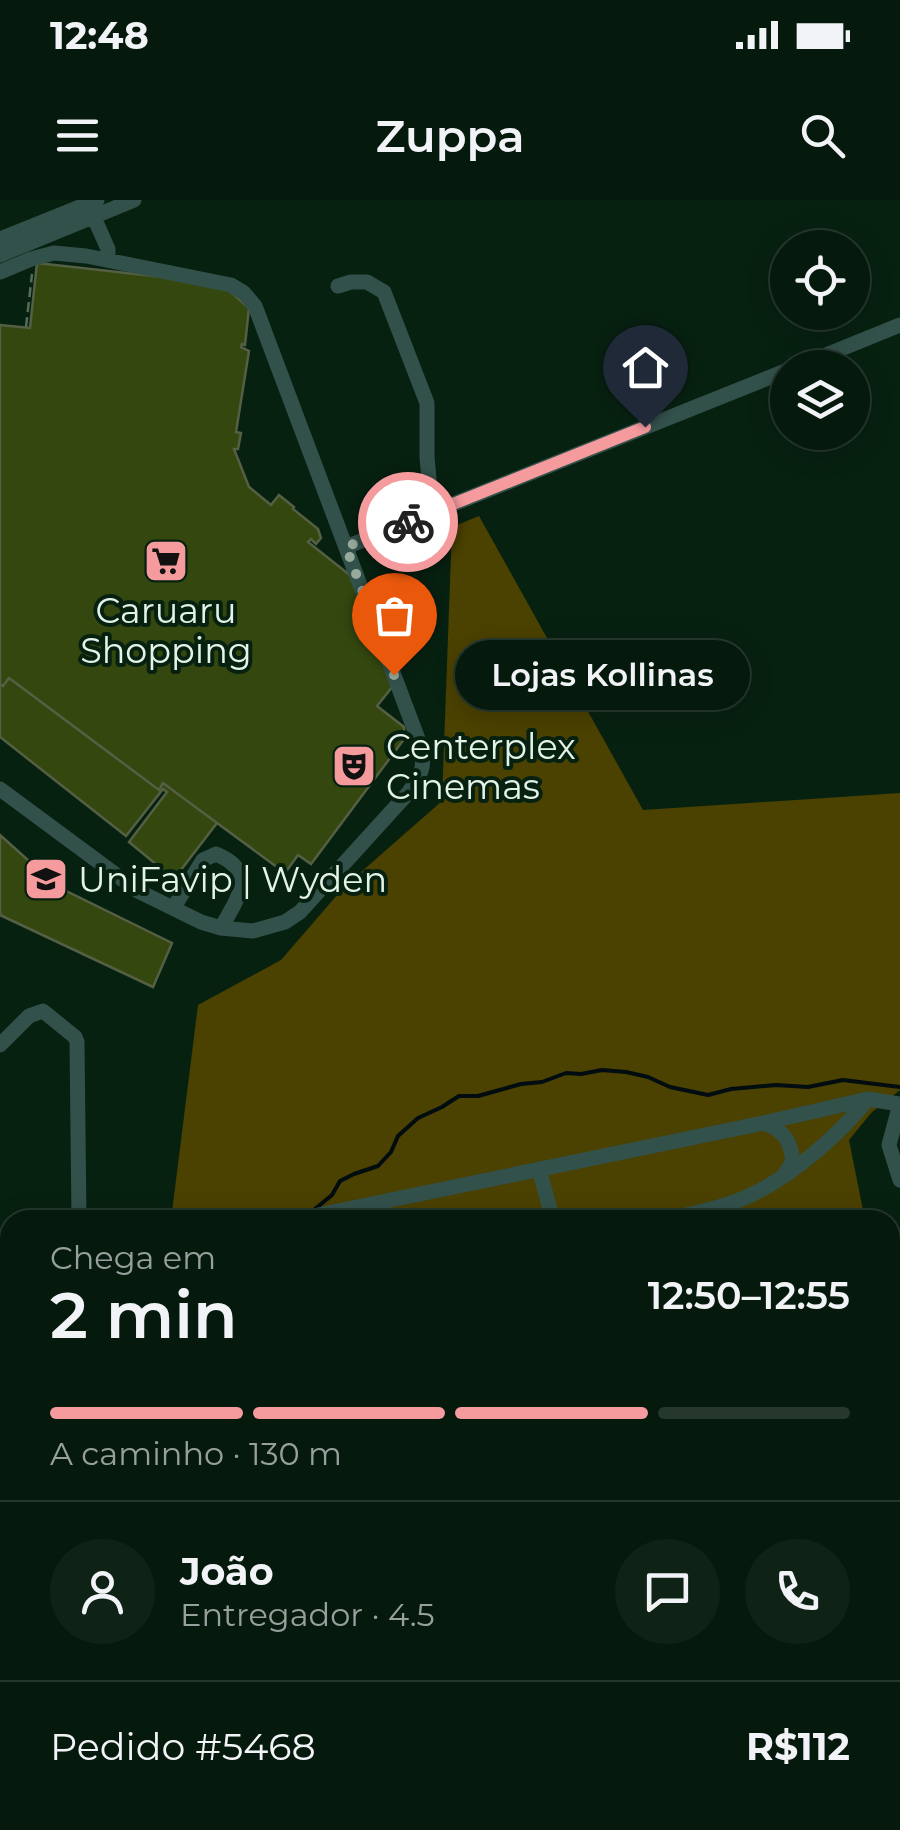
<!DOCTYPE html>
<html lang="pt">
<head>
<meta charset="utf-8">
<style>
	:root { --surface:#05190d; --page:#0e2216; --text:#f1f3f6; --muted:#97a09d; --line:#26382e; --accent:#f59b9e }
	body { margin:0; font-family:Montserrat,sans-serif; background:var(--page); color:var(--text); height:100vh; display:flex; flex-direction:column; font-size:38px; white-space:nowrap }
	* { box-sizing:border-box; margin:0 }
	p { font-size:32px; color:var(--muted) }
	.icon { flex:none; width:55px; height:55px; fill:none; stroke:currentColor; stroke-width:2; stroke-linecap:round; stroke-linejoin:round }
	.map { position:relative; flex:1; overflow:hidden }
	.drawer { position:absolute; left:0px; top:1010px; width:900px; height:620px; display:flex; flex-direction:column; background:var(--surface); border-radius:30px 30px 0 0; box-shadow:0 5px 25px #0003,0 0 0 2px var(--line) }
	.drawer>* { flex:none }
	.buttons { position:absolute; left:770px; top:30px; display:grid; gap:20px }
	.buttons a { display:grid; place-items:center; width:100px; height:100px; border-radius:50%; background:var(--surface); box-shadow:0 5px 25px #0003,0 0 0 2px var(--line); font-size:50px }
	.pin { position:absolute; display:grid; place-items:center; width:85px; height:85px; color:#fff; margin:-102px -42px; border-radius:50% 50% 50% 0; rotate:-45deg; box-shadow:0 0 10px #0007 }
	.pin .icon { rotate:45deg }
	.courier { position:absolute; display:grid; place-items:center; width:100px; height:100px; margin:-50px; border:8px solid #f59b9e; border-radius:50%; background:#fff; color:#222; box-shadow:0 2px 12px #0007 }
	.bubble { position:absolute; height:70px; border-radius:35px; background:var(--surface); box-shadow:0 5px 25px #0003,0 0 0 2px var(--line); font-size:32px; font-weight:600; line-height:70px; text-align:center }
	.summary em { font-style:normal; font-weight:600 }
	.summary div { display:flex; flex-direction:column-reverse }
	.summary { display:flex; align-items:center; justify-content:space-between; height:170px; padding:0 50px }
	h1 { font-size:65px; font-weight:600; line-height:75px }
	.bar { display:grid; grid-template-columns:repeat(4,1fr); gap:15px 10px; align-content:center; height:120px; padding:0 50px }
	.bar i { height:12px; border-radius:8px; background:var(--line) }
	.bar .selected { background:var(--accent) }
	.bar p { grid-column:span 4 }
	.line { display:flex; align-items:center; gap:25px; padding:0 50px; border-top:2px solid var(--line) }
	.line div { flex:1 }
	.round { display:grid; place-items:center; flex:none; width:105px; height:105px; border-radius:52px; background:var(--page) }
	.status { display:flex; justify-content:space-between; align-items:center; height:70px; padding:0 50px; background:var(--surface); direction:ltr }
	.status svg { height:28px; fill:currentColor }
	header { display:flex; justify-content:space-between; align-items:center; height:130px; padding:0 50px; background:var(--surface); font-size:45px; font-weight:600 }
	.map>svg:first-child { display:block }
</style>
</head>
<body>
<div class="status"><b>12:48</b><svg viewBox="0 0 49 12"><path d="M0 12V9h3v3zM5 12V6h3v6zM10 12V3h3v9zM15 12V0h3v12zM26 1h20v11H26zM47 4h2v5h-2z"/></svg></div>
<header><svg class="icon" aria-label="menu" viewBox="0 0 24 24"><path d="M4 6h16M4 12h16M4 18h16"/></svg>Zuppa<svg class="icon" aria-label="search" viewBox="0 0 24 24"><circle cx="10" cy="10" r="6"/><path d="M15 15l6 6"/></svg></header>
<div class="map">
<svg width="900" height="1630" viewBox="0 0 900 1630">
	<rect width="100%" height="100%" fill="#072111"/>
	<path fill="#4b4101" d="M479,316L643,610L900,593V890L872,912L849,940L865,1020H171L198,805L281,760L344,687L442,601L452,327Z
		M10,1476V1620H610L606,1630H0V1501Z"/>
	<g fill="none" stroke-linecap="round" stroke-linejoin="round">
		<path stroke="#000c10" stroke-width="4" d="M315,1009L332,995L340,981L354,974L378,966L391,952L398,936L418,918L442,907L459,896H478L521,884L542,882L566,873L581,874L602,870L626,872L648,877L670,887L708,895L731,889L776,885L808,887L843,880L900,887
			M0,1125H10"/>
	</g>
	<path fill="#34470f" stroke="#545f44" stroke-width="2.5" d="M37,63L207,82L225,87L249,108L245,145L242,144L241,147L249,151L236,232L241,233L238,249H234L249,287L271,305L279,295L294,307L293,309L318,329L321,338L316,344L311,339L308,342L351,376L393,486L377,506L404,527L405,538L311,664L298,655L285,673L217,623L174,679L129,642L167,592L163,589L126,636L0,537V125L30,128Z
		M9,478L159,590L163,583L217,623L174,679L129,642L167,592L163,589L126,636L0,537V484L3,486Z
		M0,635L38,669L44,680L172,743L153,787L0,715Z
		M829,1620H847L865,1628L843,1630L828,1623Z"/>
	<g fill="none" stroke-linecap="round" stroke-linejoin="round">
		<path stroke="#556c5d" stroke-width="2.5" stroke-dasharray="10 5" stroke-linecap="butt" d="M26,127L32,74"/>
		<path stroke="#33514b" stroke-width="15" d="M92,13L108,49V60
			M0,39L97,0
			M0,55L134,0
			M0,72L31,59L54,53L86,56L231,85L244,93L255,106L418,539C425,567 425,568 409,592L300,712L285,722L253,731L221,728L201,722L138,691L0,589
			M338,86L351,82H367L384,92L427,203V257L432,313
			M794,168L900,125
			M346,347L788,170
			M174,707L203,660L216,654C259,672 237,699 221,728
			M0,845L29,816L43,811L75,837L77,842L79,1020
			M900,904L889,945L900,980
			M763,923C784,930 790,940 793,961L786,972
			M539,969L553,1020
			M294,1020L763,923L868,899
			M661,1020C689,1015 727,1007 753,994C794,974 839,935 868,899L900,904
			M0,1081L10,1078
			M0,1159L10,1157
			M897,1192L900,1210
			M890,1315L900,1319
			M890,1449L900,1454
			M890,1612L900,1590
			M621,1630L625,1620
			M746,1630L750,1620"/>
		<path stroke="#46887c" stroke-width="18" d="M890,1265L900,1268
			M890,1284L900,1288
			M0,1419L10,1412
			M0,1457L10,1443"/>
	</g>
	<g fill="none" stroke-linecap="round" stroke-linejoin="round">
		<path stroke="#97aa9c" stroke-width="10" stroke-dasharray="0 18" d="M394,475L346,347L408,322"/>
		<path stroke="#f59b9e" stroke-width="12" d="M408,322L645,227"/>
	</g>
	<defs>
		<symbol id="supermarket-square" viewBox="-11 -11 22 22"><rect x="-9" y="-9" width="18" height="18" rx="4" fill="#f59b9e" stroke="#072111"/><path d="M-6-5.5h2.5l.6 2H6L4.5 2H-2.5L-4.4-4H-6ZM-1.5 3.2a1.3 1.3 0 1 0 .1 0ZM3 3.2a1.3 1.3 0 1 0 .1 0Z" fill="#111"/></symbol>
		<symbol id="theatre-square" viewBox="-11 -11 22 22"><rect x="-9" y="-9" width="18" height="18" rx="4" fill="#f59b9e" stroke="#072111"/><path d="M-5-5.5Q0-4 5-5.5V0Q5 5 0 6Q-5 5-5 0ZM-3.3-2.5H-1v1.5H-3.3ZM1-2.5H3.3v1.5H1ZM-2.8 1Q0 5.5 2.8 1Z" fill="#111"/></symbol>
		<symbol id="university-square" viewBox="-11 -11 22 22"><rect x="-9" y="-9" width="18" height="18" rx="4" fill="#f59b9e" stroke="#072111"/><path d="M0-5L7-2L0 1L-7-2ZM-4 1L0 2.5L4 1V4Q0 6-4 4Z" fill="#111"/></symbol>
	</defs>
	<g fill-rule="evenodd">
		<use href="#supermarket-square" x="141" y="336" width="50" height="50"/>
		<use href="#theatre-square" x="329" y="541" width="50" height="50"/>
		<use href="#university-square" x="21" y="654" width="50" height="50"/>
	</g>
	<g text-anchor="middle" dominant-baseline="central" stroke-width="8" stroke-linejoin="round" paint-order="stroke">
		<g font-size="35" fill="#e4f3e7" stroke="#072111" text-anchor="start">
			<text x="166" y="410" text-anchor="middle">Caruaru<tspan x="166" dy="40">Shopping</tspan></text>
			<text x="386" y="546">Centerplex<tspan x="386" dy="40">Cinemas</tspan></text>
			<text x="78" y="679">UniFavip | Wyden</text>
		</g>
	</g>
</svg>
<div class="buttons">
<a><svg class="icon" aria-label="locate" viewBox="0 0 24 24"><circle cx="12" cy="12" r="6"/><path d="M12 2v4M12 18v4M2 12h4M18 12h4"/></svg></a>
<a><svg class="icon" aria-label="layers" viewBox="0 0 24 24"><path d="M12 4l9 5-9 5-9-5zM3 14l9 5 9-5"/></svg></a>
</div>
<div class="pin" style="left:394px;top:475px;background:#ea580c"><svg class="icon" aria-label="bag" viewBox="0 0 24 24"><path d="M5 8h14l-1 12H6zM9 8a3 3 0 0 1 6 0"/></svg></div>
<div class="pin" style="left:645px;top:227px;background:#1f2937"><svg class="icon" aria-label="home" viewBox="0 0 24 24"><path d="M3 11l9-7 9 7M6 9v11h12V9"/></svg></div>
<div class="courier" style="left:408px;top:322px"><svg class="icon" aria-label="bike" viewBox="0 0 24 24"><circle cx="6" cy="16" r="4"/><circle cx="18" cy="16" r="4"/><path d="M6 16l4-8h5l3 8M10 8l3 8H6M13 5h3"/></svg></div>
<div class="bubble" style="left:455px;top:440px;width:295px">Lojas Kollinas</div>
<section class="drawer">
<div class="summary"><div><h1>2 min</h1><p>Chega em</p></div><em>12:50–12:55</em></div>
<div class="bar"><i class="selected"></i><i class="selected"></i><i class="selected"></i><i></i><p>A caminho · 130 m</p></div>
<div class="line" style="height:180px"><a class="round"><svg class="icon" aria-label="person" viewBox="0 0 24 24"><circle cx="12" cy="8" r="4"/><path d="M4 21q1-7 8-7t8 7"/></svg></a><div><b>João</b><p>Entregador · 4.5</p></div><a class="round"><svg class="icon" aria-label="chat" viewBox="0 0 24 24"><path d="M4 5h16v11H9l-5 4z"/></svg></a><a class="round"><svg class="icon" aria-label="phone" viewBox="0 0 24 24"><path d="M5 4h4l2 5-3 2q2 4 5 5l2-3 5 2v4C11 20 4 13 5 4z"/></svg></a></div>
<div class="line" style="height:130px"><div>Pedido #5468</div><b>R$112</b></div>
</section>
</div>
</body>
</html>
